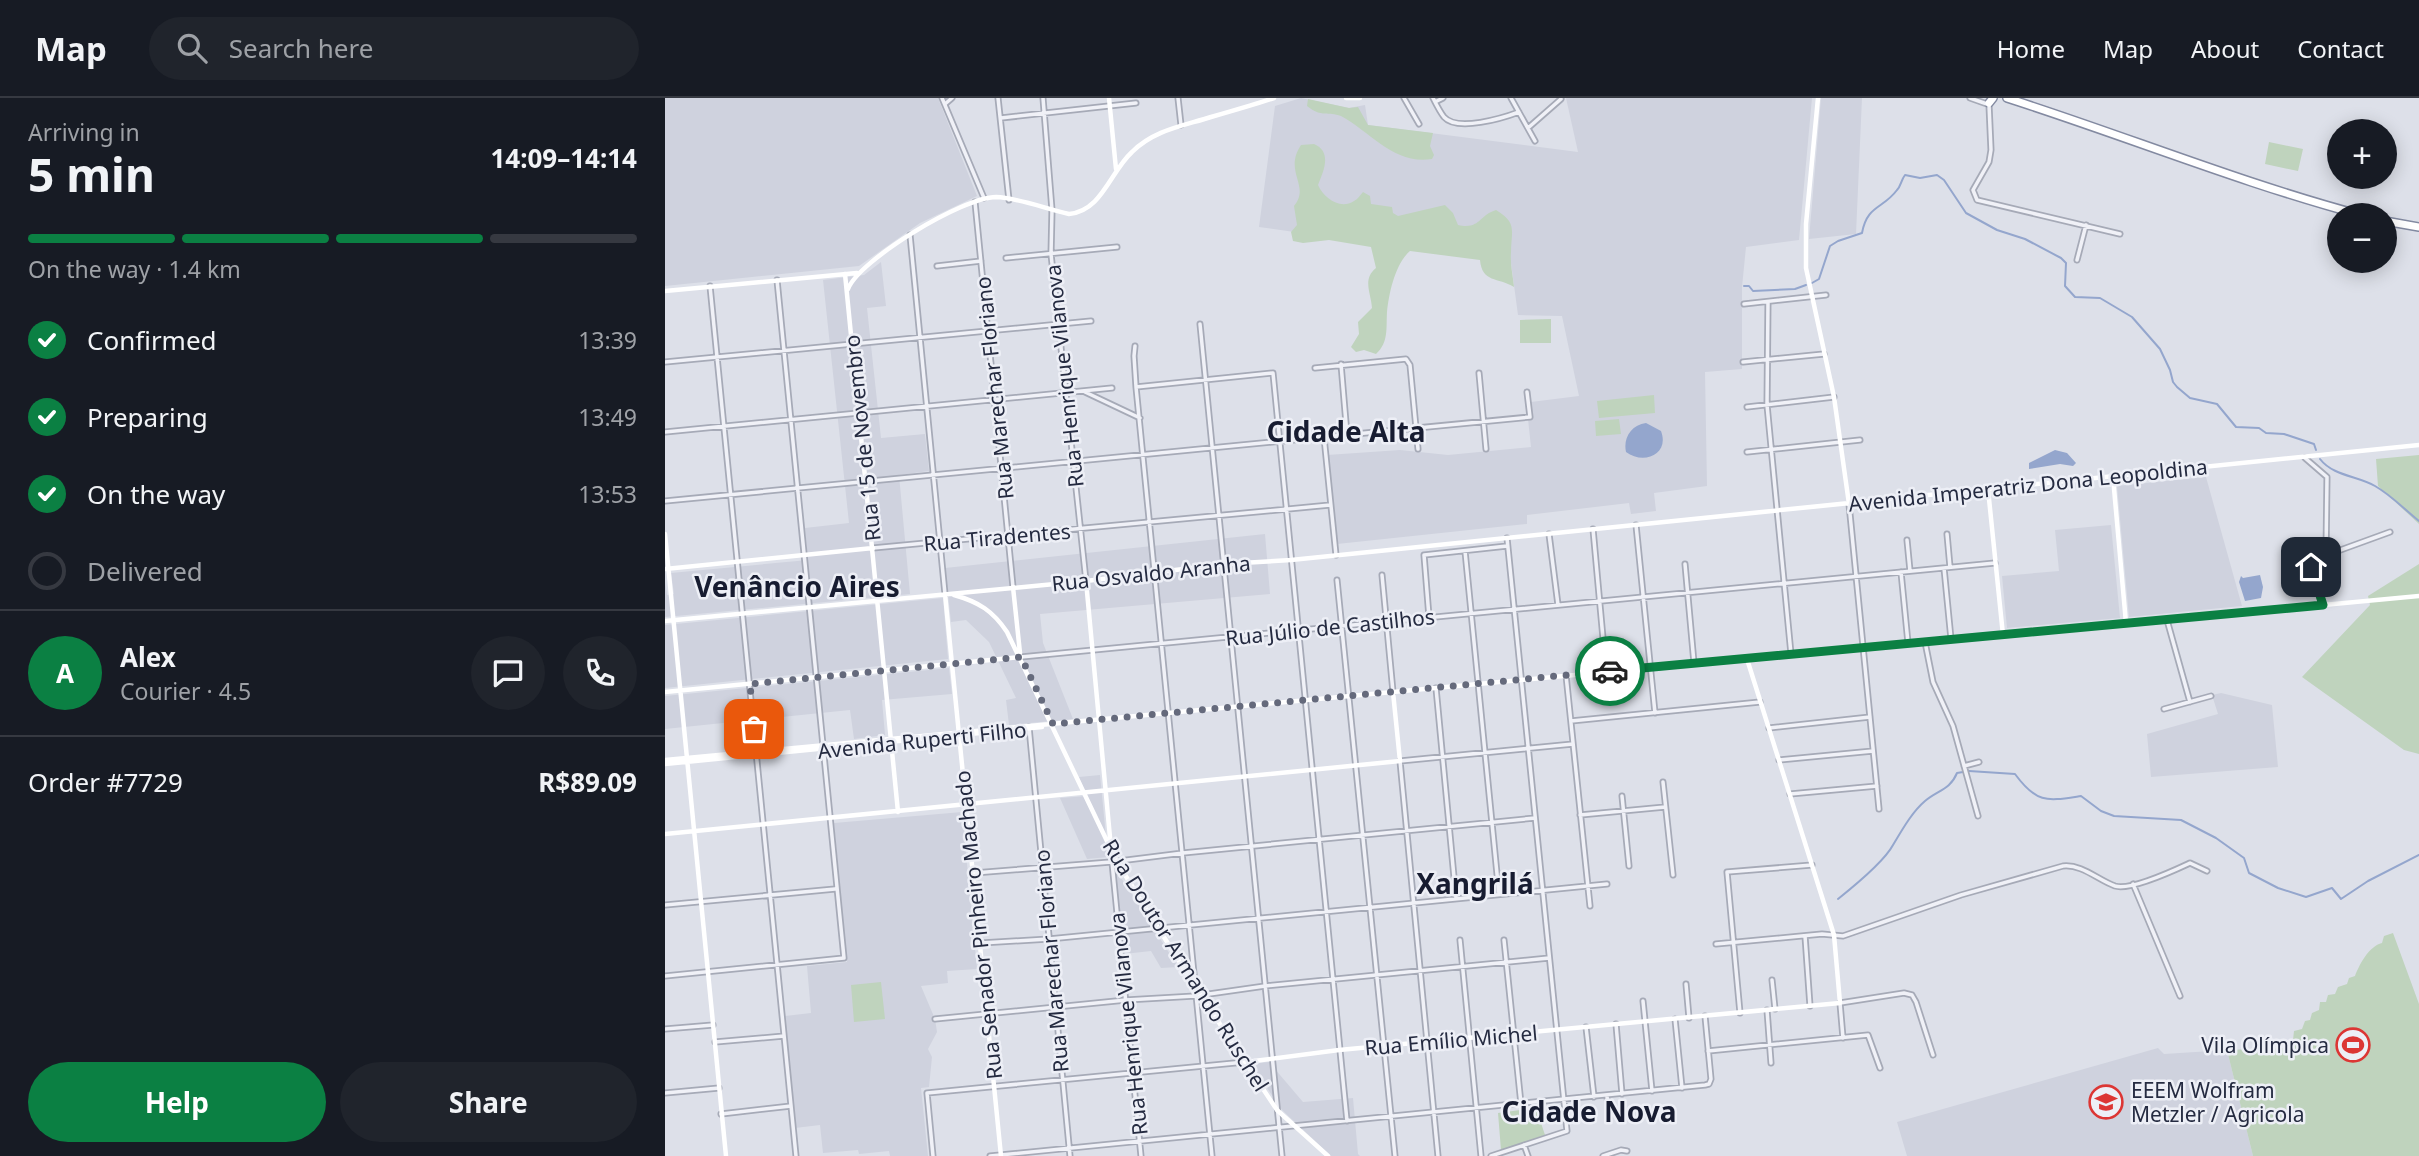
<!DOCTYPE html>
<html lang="en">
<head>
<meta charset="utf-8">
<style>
	:root { --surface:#171b24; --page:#20242c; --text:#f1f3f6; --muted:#9ea1a6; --line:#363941; --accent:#0b8043 }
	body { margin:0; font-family:"Noto Sans",sans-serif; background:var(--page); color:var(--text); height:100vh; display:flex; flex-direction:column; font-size:26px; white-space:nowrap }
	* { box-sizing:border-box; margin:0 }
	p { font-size:23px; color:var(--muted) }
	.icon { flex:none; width:38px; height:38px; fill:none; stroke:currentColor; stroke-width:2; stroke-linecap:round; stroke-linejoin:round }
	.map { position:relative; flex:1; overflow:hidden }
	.side { display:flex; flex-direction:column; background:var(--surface); width:665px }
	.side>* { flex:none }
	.fabs { position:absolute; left:1662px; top:21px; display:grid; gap:14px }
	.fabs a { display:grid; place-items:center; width:70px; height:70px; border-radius:50%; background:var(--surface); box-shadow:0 4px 18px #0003; font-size:35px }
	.pin { position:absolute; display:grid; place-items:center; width:60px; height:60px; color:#fff; margin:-30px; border-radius:14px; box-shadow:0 4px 10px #0006 }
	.courier { position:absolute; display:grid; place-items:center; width:70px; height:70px; margin:-35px; border:5px solid #0b8043; border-radius:50%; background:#fff; color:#222; box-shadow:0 2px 9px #0007 }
	.summary em { font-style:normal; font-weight:700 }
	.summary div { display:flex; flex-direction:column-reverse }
	.summary { display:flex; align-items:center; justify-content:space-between; height:119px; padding:0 28px }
	h1 { font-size:46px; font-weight:700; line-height:52px }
	.bar { display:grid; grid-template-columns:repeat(4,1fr); gap:10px 7px; align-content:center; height:84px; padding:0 28px }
	.bar i { height:9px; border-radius:5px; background:var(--line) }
	.bar .on { background:var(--accent) }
	.bar p { grid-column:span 4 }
	.line { display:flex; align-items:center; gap:18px; padding:0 28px; border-top:2px solid var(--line) }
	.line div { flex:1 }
	.round { display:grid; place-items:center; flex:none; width:74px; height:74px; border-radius:37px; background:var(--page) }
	ol { padding:0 28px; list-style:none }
	li { display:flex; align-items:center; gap:21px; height:77px }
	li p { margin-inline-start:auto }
	li .icon { padding:7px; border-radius:50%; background:var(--accent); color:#fff; stroke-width:4 }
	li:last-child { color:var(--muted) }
	li i { width:38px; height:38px; border:4px solid var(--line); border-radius:50% }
	.primary-button { display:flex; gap:14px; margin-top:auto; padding:14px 28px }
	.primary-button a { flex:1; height:80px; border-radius:42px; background:var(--accent); color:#fff; font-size:28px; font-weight:700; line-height:80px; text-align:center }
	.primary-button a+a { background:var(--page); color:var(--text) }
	header { display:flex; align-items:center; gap:42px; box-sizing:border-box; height:98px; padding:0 35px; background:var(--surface); border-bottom:2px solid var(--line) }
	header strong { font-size:33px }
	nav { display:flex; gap:38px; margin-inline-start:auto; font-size:24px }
	.search { width:490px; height:63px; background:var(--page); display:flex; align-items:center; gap:18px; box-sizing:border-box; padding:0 24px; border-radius:38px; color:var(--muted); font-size:26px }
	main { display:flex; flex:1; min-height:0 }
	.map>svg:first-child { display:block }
</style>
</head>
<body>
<header>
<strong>Map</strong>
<div class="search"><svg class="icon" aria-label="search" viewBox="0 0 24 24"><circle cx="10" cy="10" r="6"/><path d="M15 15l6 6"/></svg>Search here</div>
<nav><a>Home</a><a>Map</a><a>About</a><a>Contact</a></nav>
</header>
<main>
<section class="side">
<div class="summary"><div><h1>5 min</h1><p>Arriving in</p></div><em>14:09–14:14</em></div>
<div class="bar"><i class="on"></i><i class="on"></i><i class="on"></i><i></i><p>On the way · 1.4 km</p></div>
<ol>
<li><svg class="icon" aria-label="check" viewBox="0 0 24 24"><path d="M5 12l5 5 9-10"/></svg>Confirmed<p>13:39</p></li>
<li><svg class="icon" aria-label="check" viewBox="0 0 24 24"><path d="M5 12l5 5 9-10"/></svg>Preparing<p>13:49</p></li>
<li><svg class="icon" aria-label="check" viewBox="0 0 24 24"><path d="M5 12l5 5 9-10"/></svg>On the way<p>13:53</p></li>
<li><i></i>Delivered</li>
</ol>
<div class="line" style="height:126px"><b class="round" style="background:var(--accent);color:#fff">A</b><div><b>Alex</b><p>Courier · 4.5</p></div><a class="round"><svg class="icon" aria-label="chat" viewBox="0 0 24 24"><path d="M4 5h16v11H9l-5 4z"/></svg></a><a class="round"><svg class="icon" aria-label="phone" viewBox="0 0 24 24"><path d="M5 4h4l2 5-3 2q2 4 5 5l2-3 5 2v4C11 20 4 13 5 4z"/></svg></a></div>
<div class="line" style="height:91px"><div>Order #7729</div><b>R$89.09</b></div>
<div class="primary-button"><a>Help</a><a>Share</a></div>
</section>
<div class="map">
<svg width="1754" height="1058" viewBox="0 0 1754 1058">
	<rect width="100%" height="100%" fill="#dde0e9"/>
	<path fill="#cfd2de" d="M0,0H273L312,98L255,125L194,168L0,188Z
		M636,0L684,10L700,7L703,27L913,54L901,0H1147L1134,142L1081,149L1077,189V271L1040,274L1042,388L989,395L991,413L966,416L964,405L862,417V426L672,446L662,357L735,352L783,357L866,349L863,321L868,320L866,304L914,298L897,218L853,217L846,165L594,129L610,8Z
		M1156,0H1197L1191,136L1144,141Z
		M216,164L221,208L202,210L216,340L260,336L264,373L234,377L245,496L0,519V483L2,497L9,496L6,475L143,462L140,430L184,425L158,182L199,177Z
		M1541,379L1577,508L1464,519L1452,388Z
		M1446,427L1455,520L1342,530L1337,478L1394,473L1390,432Z
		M600,436L605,496L375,516L378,545L408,621L344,627L341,602L351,600L324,544L301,522L286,524L280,470Z
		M278,500L283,561L0,590V527Z
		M284,570L287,596L217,602L220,637L189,641L185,612L0,631V598Z
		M1556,595L1607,607L1613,669L1486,679L1482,636L1553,616L1547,597Z
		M435,677L443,759L422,761L395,700L422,698L414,679Z
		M297,714L312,871L282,873L283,885L256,888L270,921L272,934L263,951L267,959L264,989L256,990L263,1058H225L224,1053L194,1056L193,1052L158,1055L155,1027L130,1030L120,918L146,915L142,868L182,864L169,725Z
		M450,771L467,796L513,869L496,870L486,853L459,856Z
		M1493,950L1499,956L1562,952L1588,1058H1242L1232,1024Z
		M604,964L638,1004L688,1000L693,1056L695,1058H666L617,1012L586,966Z"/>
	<path fill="#bfd3bd" d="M643,1L684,10L693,9L703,27L768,35L765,48L769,57L767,61C729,67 707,35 676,18C663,13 657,20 642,8Z
		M1604,44L1638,51L1633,73L1600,66Z
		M649,46C668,54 658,74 653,87C659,100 675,112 689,103C693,101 695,97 698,94L705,98L706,106L727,109L728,115L733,118L780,107L788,115L793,127C815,132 814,117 831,112C853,125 846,133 846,155C845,166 848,178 849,189C833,179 817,185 815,162L745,153C730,166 724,195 722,214C721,230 724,244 711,256L699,252L691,254L686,249L694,236L693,224L707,210C706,195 697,181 711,170L706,149L664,142L638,145L628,143L626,134L632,127L629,108C646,88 618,74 636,47Z
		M886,221V245H855V222Z
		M989,297L990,315L934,320L932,303Z
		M954,321L956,336L931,338L930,323Z
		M1754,357V426L1713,388L1711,361Z
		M1754,466V656L1739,652L1637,579L1705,507L1703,498Z
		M1728,835L1754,906V1058H1588L1562,952L1620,950L1628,942L1629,933L1637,931L1640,923L1645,922L1647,915L1654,912L1655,904H1661L1663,897L1670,896L1673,889L1682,886L1684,880L1690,878C1694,867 1704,848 1717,845L1719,838Z
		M216,884L220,921L189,924L186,887Z
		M871,1010L880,1037L836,1052L833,1015Z"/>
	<path fill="#94a6cd" d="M981,325L996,333C1005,357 978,367 961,354C958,340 966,327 981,325Z
		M1390,352L1402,355L1411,365L1408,368L1395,366L1364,371V365Z
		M1595,477L1598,489L1596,500L1580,503L1574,484L1576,478L1578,480Z"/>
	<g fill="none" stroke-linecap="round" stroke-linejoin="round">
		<path stroke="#94a6cd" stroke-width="2" d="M1147,185L1154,181L1165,148L1173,143L1197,135C1202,107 1218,111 1232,92C1236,88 1236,82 1240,77L1255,80L1272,77L1279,82L1301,115L1332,132L1360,141L1396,160L1401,165L1400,188L1410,199L1435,200L1467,219L1495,251L1505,272L1508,284L1512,289L1525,300L1552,306L1571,329L1594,330L1601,335L1619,336L1649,346L1651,352
			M1079,188H1084L1088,193L1130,191L1141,187
			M1655,361C1668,378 1693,378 1710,388C1726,397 1739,411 1754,423
			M1304,673L1350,676C1372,706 1382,703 1416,698L1436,713L1449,718L1516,722L1551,740L1579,760L1584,775L1613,790L1641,799L1667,790L1676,801L1703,783L1754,757
			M1173,801C1188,789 1220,762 1228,747C1237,732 1247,714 1260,703C1273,692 1285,692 1292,675L1298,674"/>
		<defs>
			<path id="street" d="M277,0L319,100
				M333,0L344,102
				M378,0L387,112L386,156L421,483
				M513,0L516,27
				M739,0L754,26
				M768,0C771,6 775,14 779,19C792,34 838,20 854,14
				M846,0L870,43
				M1305,0L1322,6
				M770,4L778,0
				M280,6L287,0
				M1324,7L1326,52L1324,64L1308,92L1312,102L1455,136
				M336,20L471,5
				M863,30L896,1
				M310,104L348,489
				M245,137L280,496
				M341,160L452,149
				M1412,162L1421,127
				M272,168L316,163
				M45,188L131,1058
				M1103,204L1102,307L1126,556
				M1079,206L1161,197
				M535,226L617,1058
				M470,248L469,258L471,289L547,1058
				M0,264L426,223
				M1078,264L1159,256
				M676,266L682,337
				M650,270L741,261L745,267L753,351
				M814,275L821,351
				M471,289L608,275L682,1023
				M420,294L475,320
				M1082,309L1169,299
				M0,334L447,290
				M659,339L671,457
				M1082,354L1195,342
				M1640,360L1662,379L1661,456
				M0,403L865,319L862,294
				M1184,406L1214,711
				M971,427L990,615
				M928,431L941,573
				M884,436L893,507
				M1282,436L1285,469
				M1242,442L1245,473
				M208,450L665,407
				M800,453L834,796
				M1020,466L1029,565
				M1279,470L1286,541
				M1236,474L1243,545
				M717,477L728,594
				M672,482L730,1058
				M1658,507L1646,469L1648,462L1725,434
				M764,519L759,457L842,448
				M1502,522L1525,604
				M1260,544L1268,584L1288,628L1313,718
				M356,559L1330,465
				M901,577L925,808
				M771,590L791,800
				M1499,611L1546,598
				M906,623L1095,604
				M364,629L405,1058
				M1104,630L1205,619
				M1114,662L1208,653
				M1299,668L1314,664
				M998,684L1008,777
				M1125,696L1212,688
				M957,698L964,768
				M915,717L1000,709
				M446,754L476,1058
				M309,775L446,764L518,755L870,720
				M1468,786L1515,898
				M0,807L170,791
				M1140,838L1145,908
				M795,842L816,1058
				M839,842L856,1006
				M316,845L384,841L942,786
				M1051,846L1157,836L1178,838L1296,797L1398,768C1417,766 1433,782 1450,788C1466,793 1510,772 1525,765L1542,773
				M0,878L179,860L112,182
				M1107,882L1110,911
				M1021,886L1024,920
				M978,903L987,993
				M1102,912L1106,965
				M1075,915L1062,774L1147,767
				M270,921L461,902L530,898L600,888L884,860
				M1010,921L1017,990
				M951,926L957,996
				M921,929L929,999
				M0,931L48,927
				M1178,940L1175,905L1239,895L1247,897L1251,904L1268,957
				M50,944L119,938
				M1043,953L1203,937L1215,970
				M0,995L54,990
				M942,998L944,1020
				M56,1016L126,1008
				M859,1047L863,1058
				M268,1058L262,995L580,964
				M325,1058L1040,987L1044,986L1046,981L1040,918
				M773,1058L735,663L908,646
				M826,1058L902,1033L842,440
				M938,1058L956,1052L962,1053"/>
			<path id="highway" d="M1342,0C1461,38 1576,85 1696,117
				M1324,5L1328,0
				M1720,123L1754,129"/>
		</defs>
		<use href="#street" stroke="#a6aab7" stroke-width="7"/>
		<use href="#highway" stroke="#838aa1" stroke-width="10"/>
		<use href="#street" stroke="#f0f1f7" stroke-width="3.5"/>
		<path stroke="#fff" stroke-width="4.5" d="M444,0L451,71
			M681,0H695
			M1153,0L1141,126V170L1169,299L1184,406
			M180,176L233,714
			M183,191C194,162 298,99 331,99C354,100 381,111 404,116C437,113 445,74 467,54C489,32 518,28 546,19C567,13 588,7 609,0
			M0,193L192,175
			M1448,379L1461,525
			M1323,391L1338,537
			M0,436L61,1058
			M0,471L208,450
			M421,483L446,750
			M348,489L355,555
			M280,496L336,1058
			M289,497C314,504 328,513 342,534L452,764L529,887L612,1012L663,1058
			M0,523L421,483L559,466L626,462L1754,347
			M0,594L356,559
			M0,662L1754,498
			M0,666L377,629
			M0,736L735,663L728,594
			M581,964L674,952L1175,905L1169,837L1082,561"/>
		<use href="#highway" stroke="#fff" stroke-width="7"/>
	</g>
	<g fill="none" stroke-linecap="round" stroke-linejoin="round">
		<path stroke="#656a7c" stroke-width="7" stroke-dasharray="0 12.6" d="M89,631L85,586L356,559L388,626L945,573"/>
		<path stroke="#0b8043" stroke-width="9" d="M945,573L1658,507L1646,469"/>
	</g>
	<defs>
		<symbol id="stadium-ring" viewBox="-11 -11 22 22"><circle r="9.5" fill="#edeff6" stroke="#dc3634" stroke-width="1.5"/><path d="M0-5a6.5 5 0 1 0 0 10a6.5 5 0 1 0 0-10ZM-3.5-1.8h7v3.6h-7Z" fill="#dc3634"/></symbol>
		<symbol id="university-ring" viewBox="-11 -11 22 22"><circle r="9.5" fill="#edeff6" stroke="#dc3634" stroke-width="1.5"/><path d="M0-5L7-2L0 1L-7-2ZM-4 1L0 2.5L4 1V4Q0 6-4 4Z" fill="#dc3634"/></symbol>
	</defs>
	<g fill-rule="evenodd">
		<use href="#stadium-ring" x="1669" y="928" width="38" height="38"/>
		<use href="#university-ring" x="1422" y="985" width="38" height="38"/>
	</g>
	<g text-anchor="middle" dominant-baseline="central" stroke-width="5" stroke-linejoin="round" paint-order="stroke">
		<g font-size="21" fill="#252b41" stroke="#edeff6">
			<text transform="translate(399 278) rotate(-96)">Rua Henrique Vilanova</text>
			<text transform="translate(329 290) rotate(-96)">Rua Marechar Floriano</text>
			<text transform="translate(197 340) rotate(-96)">Rua 15 de Novembro</text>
			<text transform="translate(1363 387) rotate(-6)">Avenida Imperatriz Dona Leopoldina</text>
			<text transform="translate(332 439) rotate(-5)">Rua Tiradentes</text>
			<text transform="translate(486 475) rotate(-6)">Rua Osvaldo Aranha</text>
			<text transform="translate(665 529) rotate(-6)">Rua Júlio de Castilhos</text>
			<text transform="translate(257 642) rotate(-6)">Avenida Ruperti Filho</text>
			<text transform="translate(313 827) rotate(-96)">Rua Senador Pinheiro Machado</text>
			<text transform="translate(386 863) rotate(-95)">Rua Marechar Floriano</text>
			<text transform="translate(521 867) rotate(58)">Rua Doutor Armando Ruschel</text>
			<text transform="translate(463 926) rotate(-96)">Rua Henrique Vilanova</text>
			<text transform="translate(786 942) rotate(-5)">Rua Emílio Michel</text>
		</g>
		<g font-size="21" fill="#252b41" stroke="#edeff6" text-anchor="end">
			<text x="1664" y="947">Vila Olímpica</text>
			<text x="1466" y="992" text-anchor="start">EEEM Wolfram<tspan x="1466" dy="24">Metzler / Agricola</tspan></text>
		</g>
		<g font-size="28" font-weight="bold" fill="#171c31" stroke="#edeff6">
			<text x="681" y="333">Cidade Alta</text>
			<text x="132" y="488">Venâncio Aires</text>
			<text x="810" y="785">Xangrilá</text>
			<text x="924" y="1013">Cidade Nova</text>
		</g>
	</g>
</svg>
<div class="fabs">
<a>+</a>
<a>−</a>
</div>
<div class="pin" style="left:89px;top:631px;background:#ea580c"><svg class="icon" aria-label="bag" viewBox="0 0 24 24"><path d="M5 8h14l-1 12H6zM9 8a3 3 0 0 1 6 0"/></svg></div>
<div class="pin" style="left:1646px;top:469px;background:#1f2937"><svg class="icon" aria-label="home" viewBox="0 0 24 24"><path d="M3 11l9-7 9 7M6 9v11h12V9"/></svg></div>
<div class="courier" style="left:945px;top:573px"><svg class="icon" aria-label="car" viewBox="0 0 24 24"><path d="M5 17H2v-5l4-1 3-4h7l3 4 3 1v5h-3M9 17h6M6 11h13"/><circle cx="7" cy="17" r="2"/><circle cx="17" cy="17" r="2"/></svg></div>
</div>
</main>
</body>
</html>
